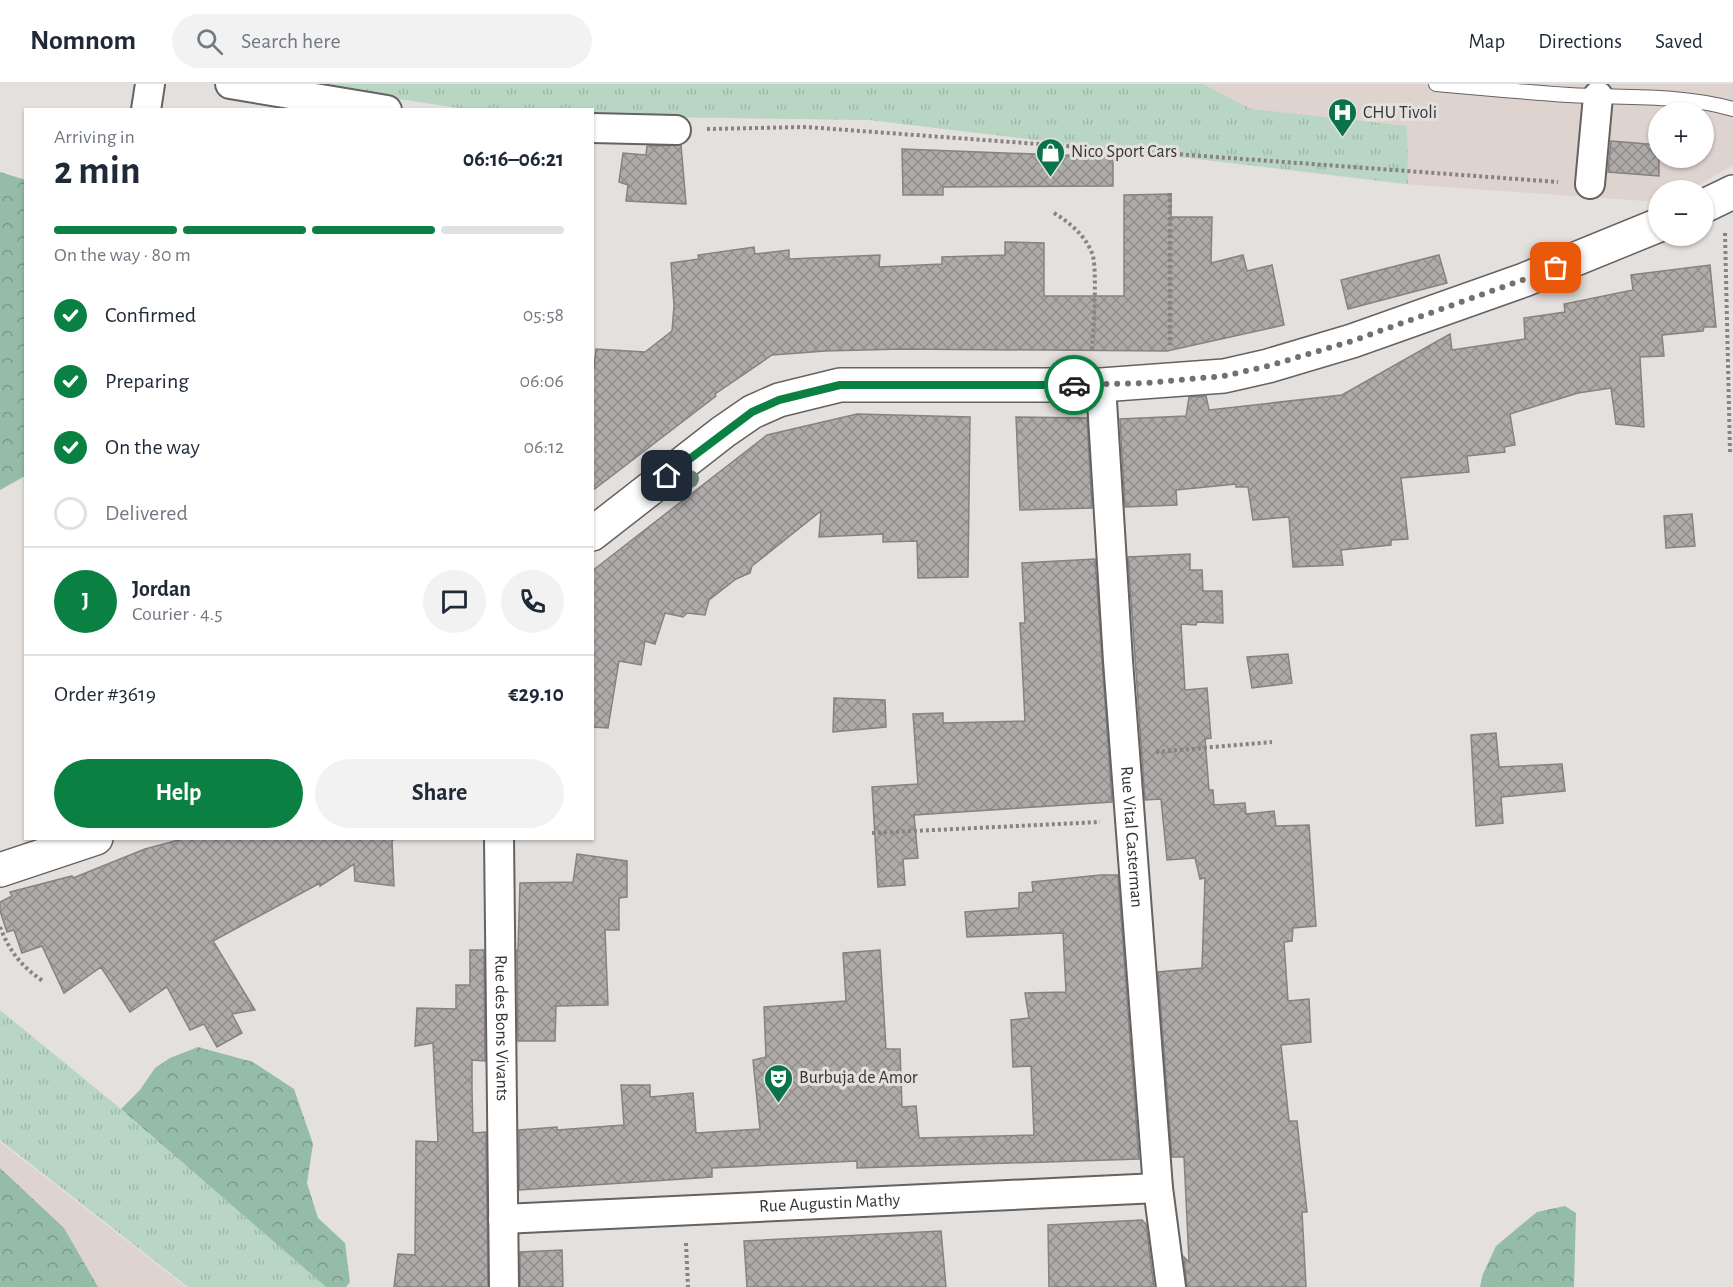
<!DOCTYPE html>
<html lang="en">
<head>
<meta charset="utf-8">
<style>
	:root { --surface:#fff; --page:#f2f2f3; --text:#1f2937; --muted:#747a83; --line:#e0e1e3; --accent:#0b8043 }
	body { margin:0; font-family:"Alegreya Sans",sans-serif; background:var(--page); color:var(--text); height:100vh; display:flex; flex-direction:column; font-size:22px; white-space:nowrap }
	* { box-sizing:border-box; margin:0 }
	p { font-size:20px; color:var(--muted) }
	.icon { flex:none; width:33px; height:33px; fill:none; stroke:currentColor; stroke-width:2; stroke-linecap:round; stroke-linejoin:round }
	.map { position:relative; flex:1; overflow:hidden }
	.sheet { position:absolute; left:24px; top:24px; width:570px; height:732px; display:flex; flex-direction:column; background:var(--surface); border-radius:0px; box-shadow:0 2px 4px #0004 }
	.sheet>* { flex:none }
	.fabs { position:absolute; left:1648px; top:18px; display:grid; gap:12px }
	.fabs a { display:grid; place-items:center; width:66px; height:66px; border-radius:50%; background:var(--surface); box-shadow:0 2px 4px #0004; font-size:30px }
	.pin { position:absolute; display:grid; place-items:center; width:51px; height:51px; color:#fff; margin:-26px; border-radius:12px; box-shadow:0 3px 9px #0006 }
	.courier { position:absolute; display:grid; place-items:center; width:60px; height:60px; margin:-30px; border:4px solid #0b8043; border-radius:50%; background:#fff; color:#222; box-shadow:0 2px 8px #0007 }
	.headline em { font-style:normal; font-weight:700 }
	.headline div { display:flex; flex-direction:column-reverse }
	.headline { display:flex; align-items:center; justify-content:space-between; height:102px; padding:0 30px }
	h1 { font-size:39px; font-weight:700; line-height:45px }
	.bar { display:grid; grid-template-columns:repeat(4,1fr); gap:9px 6px; align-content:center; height:72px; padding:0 30px }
	.bar i { height:8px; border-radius:4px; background:var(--line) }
	.bar .active { background:var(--accent) }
	.bar p { grid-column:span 4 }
	.line { display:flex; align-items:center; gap:15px; padding:0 30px; border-top:2px solid var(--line) }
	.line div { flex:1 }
	.round { display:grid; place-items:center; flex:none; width:63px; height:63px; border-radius:32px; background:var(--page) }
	ol { padding:0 30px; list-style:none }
	li { display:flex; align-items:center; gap:18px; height:66px }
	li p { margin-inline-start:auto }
	li .icon { padding:6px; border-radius:50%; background:var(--accent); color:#fff; stroke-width:4 }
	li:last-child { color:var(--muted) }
	li i { width:33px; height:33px; border:3px solid var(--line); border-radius:50% }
	.primary-button { display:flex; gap:12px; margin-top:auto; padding:12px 30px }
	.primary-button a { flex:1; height:69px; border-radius:36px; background:var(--accent); color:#fff; font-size:24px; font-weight:700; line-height:69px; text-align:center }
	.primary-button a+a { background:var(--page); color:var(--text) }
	header { display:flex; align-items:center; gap:36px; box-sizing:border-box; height:84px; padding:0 30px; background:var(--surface); border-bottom:2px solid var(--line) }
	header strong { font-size:28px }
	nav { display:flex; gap:33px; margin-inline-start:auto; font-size:21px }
	.search { width:420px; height:54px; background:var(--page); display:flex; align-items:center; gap:15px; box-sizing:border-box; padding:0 21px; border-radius:33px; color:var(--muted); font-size:22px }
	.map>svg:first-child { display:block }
</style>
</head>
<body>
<header>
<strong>Nomnom</strong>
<div class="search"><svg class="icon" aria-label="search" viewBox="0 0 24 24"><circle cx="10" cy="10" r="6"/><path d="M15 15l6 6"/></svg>Search here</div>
<nav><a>Map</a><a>Directions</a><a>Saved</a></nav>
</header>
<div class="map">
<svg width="1733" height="1203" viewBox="0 0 1733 1203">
	<defs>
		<pattern id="grass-tufts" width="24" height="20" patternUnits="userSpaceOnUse" patternTransform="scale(1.5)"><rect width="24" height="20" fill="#b9d6c5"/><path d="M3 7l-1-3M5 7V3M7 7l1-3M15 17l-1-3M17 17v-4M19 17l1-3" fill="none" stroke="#a0b8aa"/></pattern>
		<pattern id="forest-crowns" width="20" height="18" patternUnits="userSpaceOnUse" patternTransform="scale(1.5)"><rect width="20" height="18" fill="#95bca6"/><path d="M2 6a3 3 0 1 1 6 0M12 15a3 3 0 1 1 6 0" fill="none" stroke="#7a9a88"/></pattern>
		<pattern id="building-cross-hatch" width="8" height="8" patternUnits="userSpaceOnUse" patternTransform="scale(1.5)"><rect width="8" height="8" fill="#afabaa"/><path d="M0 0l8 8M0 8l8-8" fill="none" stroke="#8f8c8b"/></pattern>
	</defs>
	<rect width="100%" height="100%" fill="#e4e0de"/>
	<path fill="#dfd3cf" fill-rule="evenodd" d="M299,0H1733V81L1690,106H1659V118L1403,100L869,36L593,32L592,26H472ZM1659,28H1704V74H1659Z
		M0,1058L186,1203H0Z"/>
	<path fill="url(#grass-tufts)" d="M299,0H1203L1251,25L1407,42L1408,100L869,36L593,32L592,26H472Z
		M0,926L121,1025L326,1203H188L0,1056Z"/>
	<path fill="url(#forest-crowns)" d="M0,88L26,96L25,392L0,406Z
		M198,963L253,978L294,1005L313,1060L307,1099L318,1134L345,1159L350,1198L346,1203H326L121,1025L140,1006L155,984L170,974Z
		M0,1084L64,1144L98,1203H0Z
		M1565,1122L1576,1129L1574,1203H1480L1483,1190L1496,1162L1537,1128Z"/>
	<path fill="url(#building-cross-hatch)" stroke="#868281" stroke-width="1.5" d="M1611,57L1659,61V92L1608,88Z
		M681,61L686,120L626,117L628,101L619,98L623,69L646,71L647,62Z
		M902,65L1113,73V102L943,103V111H903Z
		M1171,110V133H1212L1211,179L1243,171L1247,187L1272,181L1284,241L1167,267L902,265L825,267L772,271L715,310L716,312L592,407V301L596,265L645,268L672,247L674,222L671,179L699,175L698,171L754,163L755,170L789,166V175L880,171L879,183L942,180V173L1005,171V158L1044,159V212H1124V111Z
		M1439,171L1447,199L1348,225L1341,196Z
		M1710,181L1716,243H1704L1703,247L1662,251L1664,272L1640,273L1644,343L1616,340L1611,304L1578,309L1510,330L1515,361L1504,363L1505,368L1467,372L1469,388L1401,394L1408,455L1391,456V461L1341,466L1343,481L1293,483L1289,433L1253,436L1248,403H1236V400L1176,406L1177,421L1125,423L1120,335L1186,332L1189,313L1206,312L1209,326L1342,311L1450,250L1452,266L1525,255L1524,234L1565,228L1564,220L1633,206L1631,191Z
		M857,330L970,333L968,493L918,494L917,457L883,458V450L819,453L821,427L752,482L750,489L736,495L709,516L705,531L687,529L683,533L665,529L655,560L645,557L641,581L619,577L608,644L592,643V487L767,351Z
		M1016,333L1087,334L1092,424L1020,426Z
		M1692,430L1695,462L1666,464L1664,432Z
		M1190,470V486H1202L1203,507H1222L1223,539L1197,538L1196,541L1181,540L1185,606L1207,604L1211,654L1205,655L1209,706H1213L1214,721L1245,719L1246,730L1274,727L1276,742L1309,741L1316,842L1293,844L1292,857L1284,858L1288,917L1309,915L1311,958L1281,961L1289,1037H1297L1307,1128H1302L1306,1203H1187L1184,1173L1189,1178L1184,1073H1172L1158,888L1202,884L1205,794L1200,795L1195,774L1167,776L1161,715L1145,716L1128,473Z
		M1095,475L1112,718L914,731L918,774L903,775L905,801L878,803L872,703L918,700L913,630L943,629V639L1025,637L1020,539H1025L1022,479Z
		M1288,570L1292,599L1252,604L1247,573Z
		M834,614L885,616L886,643L833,648Z
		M1496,649L1499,683L1562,680L1565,707L1501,713L1503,739L1476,742L1471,651Z
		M186,754H396L392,757L394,802L355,797L354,780L320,802V799L213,857L255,926L232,930L242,949L217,963L204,940L190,946L167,903L130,928L101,883L64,909L42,862L22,869L14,846L7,848L0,827V818L12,812L10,808L72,792L73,794L145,765Z
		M577,770L627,777V813L619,814V846H605L608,921L556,922L555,957H518L517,866H518L520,799L573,798Z
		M1101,791H1118L1139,1075L857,1084V1077L712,1084V1093L519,1106V1046L557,1043V1046L624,1041L621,1001H650V1013L693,1009L696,1049L760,1045L753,976L766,973L764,923L846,917L843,869L880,866L886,965H900L902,1023L916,1022L919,1054L1034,1051L1031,982L1013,983L1011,936L1029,934L1025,909L1066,908L1063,849L967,853L965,828L1019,824V809L1033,808L1032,798Z
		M470,866H484L485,977L472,976V1006L473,1049L486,1048L488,1203H394L398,1170L415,1171L416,1057L438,1058L433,959L415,962L417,924L456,925V901H470Z
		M1142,1136L1146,1140L1154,1203H1049L1048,1141Z
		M941,1147L946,1203H747L744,1157Z
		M562,1166L563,1203H520V1168Z"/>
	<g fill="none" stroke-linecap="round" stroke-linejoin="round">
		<defs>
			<path id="lane" d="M1436,0C1480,4 1525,8 1569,11C1624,14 1679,10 1733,25"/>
			<g id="street">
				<path d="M230,0L387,26"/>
				<path d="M146,26L150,0"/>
				<path d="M592,44L676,46"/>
				<path d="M1590,100L1598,12"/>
				<path id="s1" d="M1101,301L1118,577L1158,1104L1171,1203"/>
				<path id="s2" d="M499,754L504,1203"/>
				<path id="s3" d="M503,1135L1158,1104"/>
			</g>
			<path id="secondary" d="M1704,122L1733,108
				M592,450L723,348L752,328L779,316L840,301H1101L1224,292L1268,282L1352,257L1524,196L1659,141
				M0,786L96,754"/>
		</defs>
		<use href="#lane" stroke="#656260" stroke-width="16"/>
		<use href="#street" stroke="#656260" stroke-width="32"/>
		<use href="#secondary" stroke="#656260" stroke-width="36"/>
		<path stroke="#868382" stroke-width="4" stroke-dasharray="3 3" stroke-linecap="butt" d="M707,45L806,43L1558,98
			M1170,109V261
			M1054,129C1070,139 1084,150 1092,169C1098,183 1093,248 1092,267
			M1725,149L1730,368
			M1156,668L1272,658
			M872,749L1100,738
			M0,843C10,868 21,882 43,897
			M686,1159L688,1203"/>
		<use href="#lane" stroke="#fff" stroke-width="14"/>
		<use href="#street" stroke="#fff" stroke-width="28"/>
		<use href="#secondary" stroke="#fff" stroke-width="33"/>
	</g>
	<circle fill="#6e887b" cx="690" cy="395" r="9"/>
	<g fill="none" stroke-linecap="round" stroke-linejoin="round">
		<path stroke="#737070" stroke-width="6" stroke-dasharray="0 10.8" d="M1074,301L1146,299L1224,292L1268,282L1352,257L1556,184"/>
		<path stroke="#0b8043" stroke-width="8" d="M667,392L752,328L779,316L840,301H1074"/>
	</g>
	<defs>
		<symbol id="hospital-pin" viewBox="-11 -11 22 30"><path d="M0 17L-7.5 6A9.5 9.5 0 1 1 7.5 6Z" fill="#0a734a" stroke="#e4e0de"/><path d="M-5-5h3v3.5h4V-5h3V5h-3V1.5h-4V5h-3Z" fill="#fff"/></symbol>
		<symbol id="shop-pin" viewBox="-11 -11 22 30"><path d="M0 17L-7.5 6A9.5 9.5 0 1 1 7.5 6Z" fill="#0a734a" stroke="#e4e0de"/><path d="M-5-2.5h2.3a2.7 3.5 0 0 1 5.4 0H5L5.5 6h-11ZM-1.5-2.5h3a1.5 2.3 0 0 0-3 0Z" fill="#fff"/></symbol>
		<symbol id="theatre-pin" viewBox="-11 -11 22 30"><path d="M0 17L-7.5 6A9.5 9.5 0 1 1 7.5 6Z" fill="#0a734a" stroke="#e4e0de"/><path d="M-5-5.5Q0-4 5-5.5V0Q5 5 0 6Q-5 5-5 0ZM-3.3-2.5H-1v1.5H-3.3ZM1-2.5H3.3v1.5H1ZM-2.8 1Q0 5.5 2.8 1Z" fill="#fff"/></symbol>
	</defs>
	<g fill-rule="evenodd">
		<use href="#hospital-pin" x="1326" y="12" width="33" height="45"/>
		<use href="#shop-pin" x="1034" y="52" width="33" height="45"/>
		<use href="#theatre-pin" x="762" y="978" width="33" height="45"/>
	</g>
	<g text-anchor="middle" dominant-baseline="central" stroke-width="6" stroke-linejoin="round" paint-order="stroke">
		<g font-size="18" fill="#363434" stroke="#e4e0de" text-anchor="start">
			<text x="1363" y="29">CHU Tivoli</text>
			<text x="1071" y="68">Nico Sport Cars</text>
			<text x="799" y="994">Burbuja de Amor</text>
		</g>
		<g font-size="18" fill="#363434" stroke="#e4e0de">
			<text stroke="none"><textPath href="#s1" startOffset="453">Rue Vital Casterman</textPath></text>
			<text stroke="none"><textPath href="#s2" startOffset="190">Rue des Bons Vivants</textPath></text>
			<text stroke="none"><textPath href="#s3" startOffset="327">Rue Augustin Mathy</textPath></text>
		</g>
	</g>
</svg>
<div class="fabs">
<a>+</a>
<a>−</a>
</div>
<div class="pin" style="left:1556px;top:184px;background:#ea580c"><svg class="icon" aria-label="bag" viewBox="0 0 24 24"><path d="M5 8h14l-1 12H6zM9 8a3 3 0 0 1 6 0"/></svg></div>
<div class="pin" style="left:667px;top:392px;background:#1f2937"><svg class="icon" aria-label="home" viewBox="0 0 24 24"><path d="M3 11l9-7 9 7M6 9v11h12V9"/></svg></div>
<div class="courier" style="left:1074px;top:301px"><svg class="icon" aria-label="car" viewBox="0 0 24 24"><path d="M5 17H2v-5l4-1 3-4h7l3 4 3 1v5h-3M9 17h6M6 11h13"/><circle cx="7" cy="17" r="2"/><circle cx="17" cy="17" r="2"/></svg></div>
<section class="sheet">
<div class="headline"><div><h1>2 min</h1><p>Arriving in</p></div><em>06:16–06:21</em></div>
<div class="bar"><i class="active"></i><i class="active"></i><i class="active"></i><i></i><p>On the way · 80 m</p></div>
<ol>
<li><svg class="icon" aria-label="check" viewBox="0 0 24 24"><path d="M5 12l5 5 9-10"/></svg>Confirmed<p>05:58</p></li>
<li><svg class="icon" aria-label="check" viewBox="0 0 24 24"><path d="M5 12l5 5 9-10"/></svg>Preparing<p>06:06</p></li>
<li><svg class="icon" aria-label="check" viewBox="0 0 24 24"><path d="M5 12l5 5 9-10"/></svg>On the way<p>06:12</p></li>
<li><i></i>Delivered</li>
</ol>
<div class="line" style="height:108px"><b class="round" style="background:var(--accent);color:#fff">J</b><div><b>Jordan</b><p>Courier · 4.5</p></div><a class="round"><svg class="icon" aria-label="chat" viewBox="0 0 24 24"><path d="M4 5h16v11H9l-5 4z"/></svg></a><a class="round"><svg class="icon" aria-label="phone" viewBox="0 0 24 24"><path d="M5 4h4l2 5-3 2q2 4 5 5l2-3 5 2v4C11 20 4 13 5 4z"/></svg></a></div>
<div class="line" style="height:78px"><div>Order #3619</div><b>€29.10</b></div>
<div class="primary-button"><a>Help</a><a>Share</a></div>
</section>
</div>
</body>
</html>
